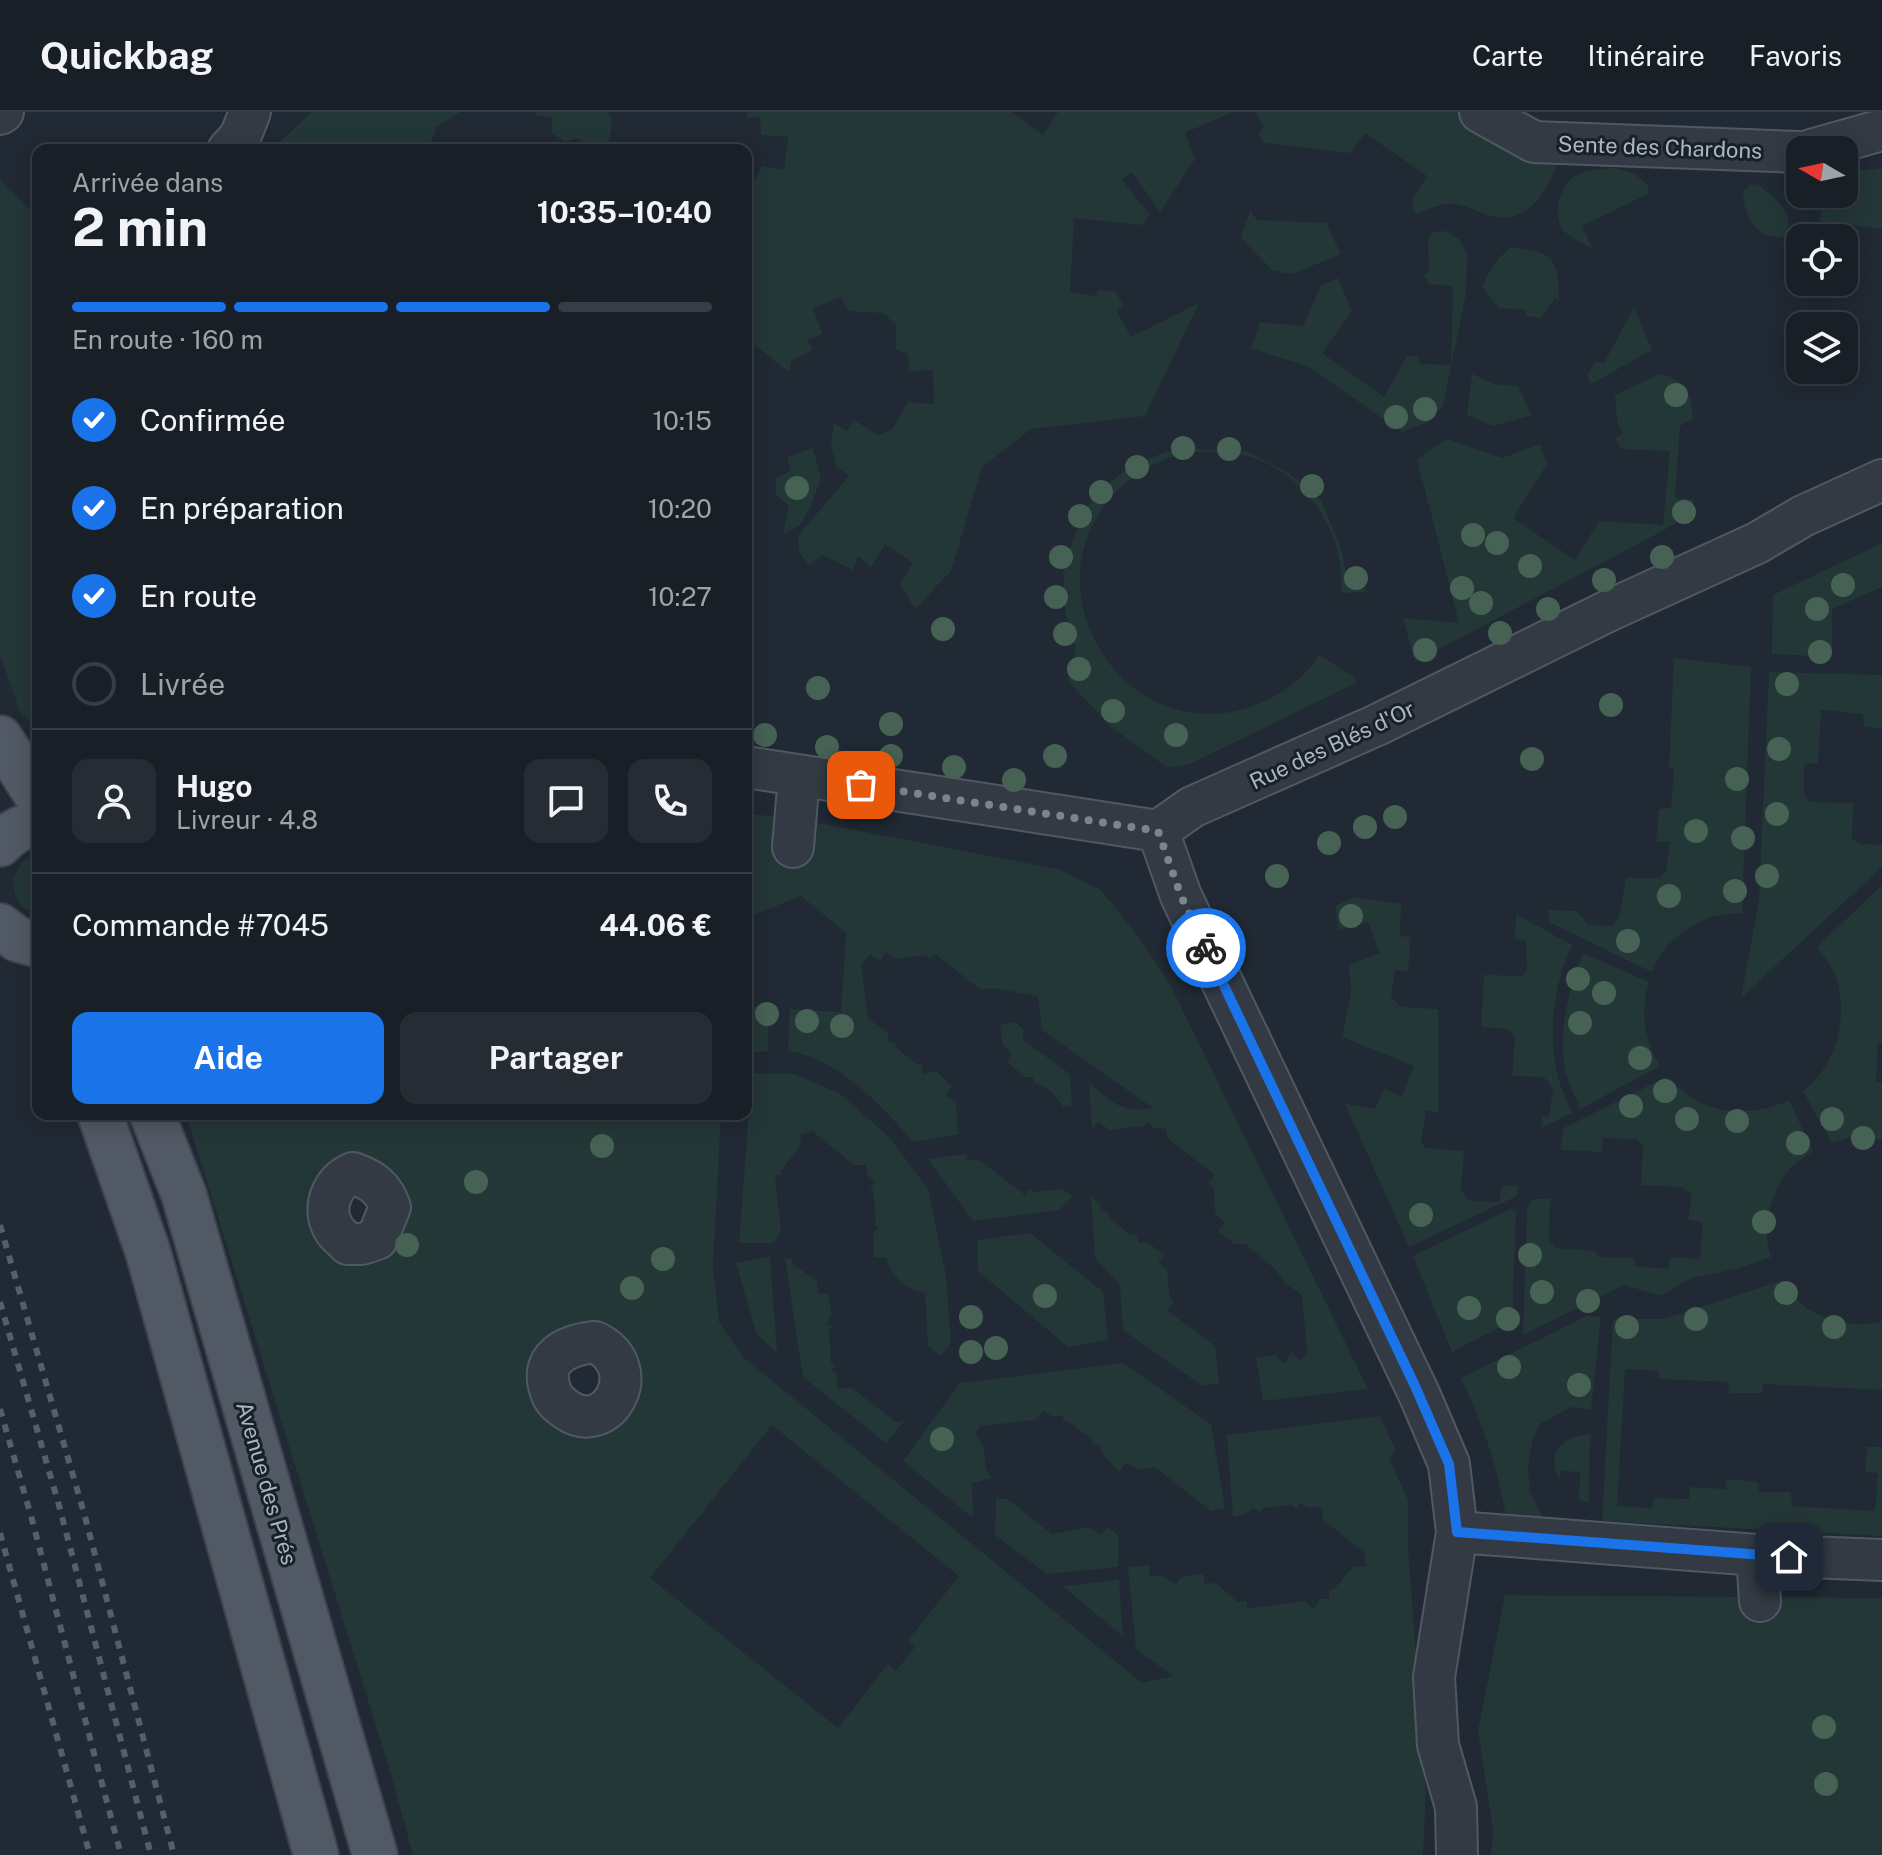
<!DOCTYPE html>
<html lang="fr">
<head>
<meta charset="utf-8">
<style>
	:root { --surface:#181f27; --page:#252c33; --text:#f1f3f6; --muted:#9fa2a7; --line:#363d44; --accent:#1a73e8 }
	body { margin:0; font-family:"Public Sans",sans-serif; background:var(--page); color:var(--text); height:100vh; display:flex; flex-direction:column; font-size:30px; white-space:nowrap }
	* { box-sizing:border-box; margin:0 }
	p { font-size:26px; color:var(--muted) }
	.icon { flex:none; width:44px; height:44px; fill:none; stroke:currentColor; stroke-width:2; stroke-linecap:round; stroke-linejoin:round }
	.map { position:relative; flex:1; overflow:hidden }
	.drawer { position:absolute; left:32px; top:32px; width:720px; height:976px; display:flex; flex-direction:column; background:var(--surface); border-radius:16px; box-shadow:0 4px 20px #0003,0 0 0 2px var(--line) }
	.drawer>* { flex:none }
	.needle { width:52px; rotate:279deg }
	.buttons { position:absolute; left:1786px; top:24px; display:grid; gap:16px }
	.buttons a { display:grid; place-items:center; width:72px; height:72px; border-radius:16px; background:var(--surface); box-shadow:0 4px 20px #0003,0 0 0 2px var(--line); font-size:40px }
	.pin { position:absolute; display:grid; place-items:center; width:68px; height:68px; color:#fff; margin:-34px; border-radius:16px; box-shadow:0 4px 12px #0006 }
	.courier { position:absolute; display:grid; place-items:center; width:80px; height:80px; margin:-40px; border:6px solid #1a73e8; border-radius:50%; background:#fff; color:#222; box-shadow:0 2px 10px #0007 }
	.headline em { font-style:normal; font-weight:700 }
	.headline div { display:flex; flex-direction:column-reverse }
	.headline { display:flex; align-items:center; justify-content:space-between; height:136px; padding:0 40px }
	h1 { font-size:52px; font-weight:700; line-height:60px }
	.bar { display:grid; grid-template-columns:repeat(4,1fr); gap:12px 8px; align-content:center; height:96px; padding:0 40px }
	.bar i { height:10px; border-radius:6px; background:var(--line) }
	.bar .active { background:var(--accent) }
	.bar p { grid-column:span 4 }
	.line { display:flex; align-items:center; gap:20px; padding:0 40px; border-top:2px solid var(--line) }
	.line div { flex:1 }
	.round { display:grid; place-items:center; flex:none; width:84px; height:84px; border-radius:16px; background:var(--page) }
	ol { padding:0 40px; list-style:none }
	li { display:flex; align-items:center; gap:24px; height:88px }
	li p { margin-inline-start:auto }
	li .icon { padding:8px; border-radius:50%; background:var(--accent); color:#fff; stroke-width:4 }
	li:last-child { color:var(--muted) }
	li i { width:44px; height:44px; border:4px solid var(--line); border-radius:50% }
	.primary-button { display:flex; gap:16px; margin-top:auto; padding:16px 40px }
	.primary-button a { flex:1; height:92px; border-radius:16px; background:var(--accent); color:#fff; font-size:32px; font-weight:700; line-height:92px; text-align:center }
	.primary-button a+a { background:var(--page); color:var(--text) }
	header { display:flex; align-items:center; gap:48px; box-sizing:border-box; height:112px; padding:0 40px; background:var(--surface); border-bottom:2px solid var(--line) }
	header strong { font-size:38px }
	nav { display:flex; gap:44px; margin-inline-start:auto; font-size:28px }
	.map>svg:first-child { display:block }
</style>
</head>
<body>
<header>
<strong>Quickbag</strong>
<nav><a>Carte</a><a>Itinéraire</a><a>Favoris</a></nav>
</header>
<div class="map">
<svg width="1882" height="1743" viewBox="0 0 1882 1743">
	<rect width="100%" height="100%" fill="#202934"/>
	<path fill="#243737" fill-rule="evenodd" d="M312,0H459V1L436,15L431,31L425,38H271Z
		M536,0H608C614,12 611,27 604,38H597L576,26L565,30L551,20L553,6L536,3Z
		M747,0H1012L1043,23L1058,0H1232L1185,21L1195,47L1160,100L1132,60L1122,68L1150,103L1142,113L1074,106L1070,180L1096,184L1098,178L1116,180L1123,193L1117,199L1131,225L1199,191L1145,304L1031,317L982,355L951,459L915,497L900,472L913,451L885,432L871,455L858,444L853,458L823,443L809,453L799,440L798,424L849,364L836,354L831,333L834,311L847,319L854,308L878,323L892,317L908,290L934,292L933,258L909,259L908,242L896,238V213L883,201L849,199L841,185L813,196L822,222L807,228L813,238L791,249L789,260L746,226V84L762,54L784,58L788,25L761,23L760,5L747,6Z
		M1256,0H1487L1559,46C1549,76 1530,113 1492,104C1480,102 1469,94 1457,92C1444,90 1428,97 1415,102L1412,88L1427,64L1365,21L1350,41L1264,31L1259,21L1264,15Z
		M1615,56L1633,61L1648,73V82L1582,114L1593,137C1585,132 1572,127 1565,120C1552,107 1558,79 1571,67C1582,57 1601,57 1615,56Z
		M1882,56V117L1819,109L1825,82H1844V66L1859,58Z
		M0,68L38,106V616L20,600L0,542Z
		M1757,72C1773,84 1800,103 1783,125C1756,128 1743,103 1743,79L1749,73Z
		M1250,99L1257,108L1326,111L1341,142L1292,162L1273,159L1241,126Z
		M1446,119L1459,127L1467,142L1466,182L1443,294L1428,310L1402,320L1309,255L1251,236L1260,210L1303,214L1321,173L1338,166L1352,199L1322,241L1384,285L1407,244H1418L1420,252L1451,253L1453,174L1428,172L1424,162L1429,160L1428,128L1431,121Z
		M1512,135C1554,140 1559,147 1559,188L1555,186L1541,206L1526,204V198L1499,196L1482,175C1490,158 1496,146 1512,135Z
		M1634,195L1652,238L1591,272L1587,263L1596,249L1604,251Z
		M1472,262L1494,272L1518,274L1532,303L1493,314L1467,303Z
		M1660,262C1688,268 1691,281 1693,307L1680,314L1675,386L1693,388L1694,402L1415,550L1403,506L1459,511L1417,347L1447,327L1502,346L1540,332L1547,352L1513,406L1575,448L1599,409L1663,413L1670,339L1621,337L1615,326L1623,322L1617,309L1615,283Z
		M813,336L821,366L811,394L800,413L783,422L789,394L776,383V366L791,359L787,345Z
		M1195,337L1246,339L1287,360L1321,388L1342,439L1346,462L1369,480L1341,481C1347,419 1301,354 1239,342C1229,341 1219,341 1209,340C1178,337 1143,355 1121,375C1015,475 1132,651 1265,589C1287,579 1306,564 1319,543L1355,565L1356,571L1190,652L1168,656L1111,615L1068,569L1076,538L1065,499L1063,454L1077,418L1094,383L1128,356L1165,340Z
		M1882,431V475L1832,497V545L1772,542L1773,483Z
		M1674,546L1751,555L1742,801C1732,802 1720,802 1711,805C1688,813 1658,836 1652,860L1549,810L1548,798L1577,799L1588,813L1612,814L1619,806L1626,766H1659L1666,759L1670,729L1656,730L1659,697L1671,696L1674,657L1669,656Z
		M1769,560L1882,563V616L1864,615L1863,602L1821,598L1818,651L1804,652V683L1810,690L1853,691L1852,727L1860,732L1882,733V755L1741,886L1759,788Z
		M752,702L802,708L1058,757L1101,778L1138,824L1170,872L1368,1277L1263,1289L1256,1246L1275,1243L1284,1252L1292,1240L1301,1250L1307,1240L1302,1183L1285,1171L1275,1157L1245,1132H1235L1218,1120L1225,1111L1215,1101L1214,1076L1208,1071L1215,1063L1167,1026L1166,1017L1154,1016L1148,1010L1142,1016L1138,1014L1110,1018L1098,1010L1092,1018L1089,971C1112,990 1122,1002 1153,996L1042,918L1038,884L992,876L981,878L935,842L930,847L925,843L896,847L886,840L880,849L870,842L861,853L868,906L888,921L889,931H895L896,935L917,953L922,952L923,962L936,959L952,974L946,983L956,991L958,1022L914,1030C879,993 841,947 788,939L790,897L841,900L846,821L801,784L746,806V706Z
		M38,742V803C20,798 13,785 13,767L22,750Z
		M1882,773V931H1878L1876,969L1882,970V1028L1852,1025L1832,1031L1803,979C1838,953 1849,902 1835,862C1831,853 1823,844 1817,835Z
		M1354,785L1401,792L1400,824L1411,825L1408,860L1395,858L1391,884L1400,895L1438,897V1000L1426,999L1421,1029L1425,1036L1464,1039L1461,1078L1468,1088L1499,1090L1502,1073L1518,1074L1517,1084L1409,1135L1345,992L1375,997L1384,977L1402,984L1414,954L1342,925L1351,881L1349,853L1380,841L1368,810L1339,818L1335,794Z
		M1516,802L1572,833C1554,871 1547,925 1558,965C1561,977 1567,989 1572,1001L1541,1016L1542,1004L1549,1005L1553,977L1544,965L1512,964L1515,924L1506,917L1481,915L1484,863L1522,864L1527,858L1526,829L1515,827Z
		M1583,841L1649,870C1640,901 1644,927 1660,954L1580,997C1575,984 1568,970 1565,956C1557,917 1570,877 1583,841Z
		M746,894L769,895L768,939L746,942Z
		M1015,910L1024,918L1023,928L1070,962L1072,994L1063,995C1059,986 1044,972 1034,971L1033,965H1025L1007,950L1012,941L1002,932L1000,913Z
		M752,961L794,962L839,981L889,1025L928,1077L946,1163L951,1231L941,1244L928,1234L925,1181C905,1178 891,1164 886,1145L874,1146L873,1122L879,1116L874,1113L876,1107L873,1078L870,1076L875,1069L867,1063L866,1053H854L812,1019L800,1023L801,1033L781,1059V1063L775,1062L781,1120L774,1131H739Z
		M1666,965C1676,973 1686,982 1697,989C1722,1004 1764,1001 1789,988L1813,1039C1805,1045 1794,1051 1788,1059C1770,1081 1761,1119 1771,1145L1736,1157L1691,1166L1661,1184L1624,1173L1523,1223L1527,1097L1533,1087H1550L1549,1129L1556,1136L1595,1139L1598,1145L1634,1146V1154L1668,1157L1671,1145L1700,1147L1703,1110L1688,1108L1692,1082L1681,1075L1641,1073L1643,1035L1636,1027L1603,1026L1602,1040L1560,1038L1564,1016Z
		M186,1002H721L713,1154L719,1210L743,1245L1142,1571L1173,1564L1136,1537L1128,1455L1149,1453L1150,1464H1162L1176,1472L1181,1465L1203,1462L1205,1472L1216,1471L1238,1490L1246,1489L1247,1497L1304,1489L1314,1497L1320,1487H1329V1478L1335,1476L1353,1455L1366,1454L1364,1440L1323,1408L1321,1394L1309,1396L1300,1391L1296,1397L1292,1393L1263,1396L1260,1400L1253,1396L1244,1403L1233,1405L1227,1323L1380,1304L1396,1339L1389,1346L1408,1388V1435L1426,1678L1423,1743H413L391,1662ZM341,1066L385,1080L348,1131ZM577,1232L622,1270L570,1301L562,1238ZM772,1313L959,1464L908,1528L915,1535L896,1559L888,1552L838,1616L650,1466Z
		M966,1042L967,1048L978,1047L1025,1083L1029,1076L1034,1080L1061,1077L1073,1084L1059,1098L973,1109L928,1047Z
		M1091,1084L1100,1092L1101,1099L1108,1100L1109,1105L1130,1123L1137,1122L1138,1131L1147,1130L1165,1143L1158,1150L1167,1157L1170,1187L1174,1190L1167,1198L1215,1234L1219,1272L1201,1273L1123,1218L1120,1173L1095,1146Z
		M1510,1097L1516,1100L1512,1209L1452,1240L1413,1144Z
		M1030,1121L1103,1180L1108,1228L1068,1235L978,1159V1128Z
		M770,1144L777,1241L757,1223L736,1151Z
		M792,1146L793,1152L817,1169L818,1182H828L832,1202L826,1212L832,1215L829,1218L831,1251L835,1253L831,1258L837,1262V1276H852L896,1310L905,1308L886,1331L803,1265L785,1147Z
		M1781,1169C1789,1178 1798,1190 1808,1197C1829,1209 1858,1217 1882,1209V1278L1763,1272L1762,1281H1729L1728,1270L1659,1267V1259L1625,1257L1617,1394L1652,1396L1655,1386L1689,1387L1690,1375L1725,1377L1727,1367L1758,1370L1759,1380H1791L1792,1394L1875,1399L1878,1361L1865,1360L1867,1335H1882V1424L1602,1409L1613,1207H1663Z
		M1587,1204L1601,1205L1591,1298L1571,1295L1540,1312L1532,1330L1528,1354L1530,1380L1547,1413L1507,1410C1499,1359 1483,1312 1461,1266Z
		M1123,1251L1211,1312L1225,1396L1211,1399L1156,1356L1137,1357L1126,1351L1119,1360L1102,1341L1100,1332L1092,1333V1327L1069,1310L1063,1309V1303L1053,1305L1044,1299L1035,1308L981,1314L975,1322C992,1340 979,1353 992,1366L972,1371L973,1406L903,1349L960,1271Z
		M1590,1322L1589,1391L1579,1387L1580,1360L1561,1359L1560,1368C1544,1339 1563,1325 1590,1322Z
		M996,1387H1007L1052,1422L1090,1415L1100,1423L1108,1415L1118,1423V1455L1047,1462L995,1423Z
		M1119,1468L1123,1524L1062,1474Z
		M1505,1483L1882,1486V1743H1491L1493,1718L1478,1618Z"/>
	<g fill="none" stroke-linecap="round" stroke-linejoin="round">
		<defs>
			<path id="minor" d="M1480,0L1534,30L1800,40
				M0,2L3,0
				M228,38L240,25L250,0
				M1811,38L1882,18
				M746,655L1158,719L1192,695L1377,613L1608,499L1757,431L1803,404L1882,368
				M1158,719L1181,784L1420,1284L1449,1352L1457,1420L1434,1565L1438,1633L1456,1695L1457,1743
				M793,735L799,664
				M353,1061C372,1068 383,1075 390,1095L377,1127L362,1132H348C344,1127 337,1123 334,1117C321,1097 332,1069 353,1061Z
				M595,1230C648,1256 608,1326 567,1298C560,1293 554,1289 551,1280C538,1246 566,1233 595,1230Z
				M1457,1420L1757,1443L1882,1448
				M1757,1443L1760,1489"/>
			<path id="major" d="M0,626L38,685
				M0,732C11,720 22,714 38,712
				M0,814L17,827L38,833
				M100,1002L148,1140L316,1743
				M152,1002L184,1083L375,1743"/>
		</defs>
		<use href="#minor" stroke="#505863" stroke-width="44"/>
		<use href="#major" stroke="#3c434e" stroke-width="48"/>
		<use href="#minor" stroke="#333a44" stroke-width="40"/>
		<use href="#major" stroke="#515965" stroke-width="44"/>
		<path stroke="#555f6b" stroke-width="6" stroke-dasharray="8 8" stroke-linecap="butt" d="M0,1113L84,1401L174,1743
			M0,1190L60,1397L151,1743
			M0,1297L31,1404L121,1743
			M0,1421L90,1743"/>
	</g>
	<g fill="#466254">
		<circle cx="1676" cy="283" r="12"/>
		<circle cx="1425" cy="297" r="12"/>
		<circle cx="1396" cy="305" r="12"/>
		<circle cx="1183" cy="336" r="12"/>
		<circle cx="1229" cy="337" r="12"/>
		<circle cx="1137" cy="355" r="12"/>
		<circle cx="1312" cy="374" r="12"/>
		<circle cx="797" cy="376" r="12"/>
		<circle cx="1101" cy="380" r="12"/>
		<circle cx="1684" cy="400" r="12"/>
		<circle cx="1080" cy="404" r="12"/>
		<circle cx="1473" cy="423" r="12"/>
		<circle cx="1497" cy="431" r="12"/>
		<circle cx="1061" cy="445" r="12"/>
		<circle cx="1662" cy="445" r="12"/>
		<circle cx="1530" cy="454" r="12"/>
		<circle cx="1356" cy="466" r="12"/>
		<circle cx="1604" cy="468" r="12"/>
		<circle cx="1843" cy="473" r="12"/>
		<circle cx="1462" cy="476" r="12"/>
		<circle cx="1056" cy="485" r="12"/>
		<circle cx="1481" cy="491" r="12"/>
		<circle cx="1548" cy="497" r="12"/>
		<circle cx="1817" cy="497" r="12"/>
		<circle cx="943" cy="517" r="12"/>
		<circle cx="1500" cy="521" r="12"/>
		<circle cx="1065" cy="522" r="12"/>
		<circle cx="1425" cy="538" r="12"/>
		<circle cx="1820" cy="540" r="12"/>
		<circle cx="1079" cy="557" r="12"/>
		<circle cx="1787" cy="572" r="12"/>
		<circle cx="818" cy="576" r="12"/>
		<circle cx="1611" cy="593" r="12"/>
		<circle cx="1113" cy="599" r="12"/>
		<circle cx="891" cy="612" r="12"/>
		<circle cx="765" cy="623" r="12"/>
		<circle cx="1176" cy="623" r="12"/>
		<circle cx="827" cy="635" r="12"/>
		<circle cx="1779" cy="637" r="12"/>
		<circle cx="891" cy="644" r="12"/>
		<circle cx="1055" cy="644" r="12"/>
		<circle cx="1532" cy="647" r="12"/>
		<circle cx="954" cy="655" r="12"/>
		<circle cx="1737" cy="667" r="12"/>
		<circle cx="1014" cy="668" r="12"/>
		<circle cx="1777" cy="702" r="12"/>
		<circle cx="1395" cy="705" r="12"/>
		<circle cx="1365" cy="715" r="12"/>
		<circle cx="1696" cy="719" r="12"/>
		<circle cx="1743" cy="726" r="12"/>
		<circle cx="1329" cy="731" r="12"/>
		<circle cx="1277" cy="764" r="12"/>
		<circle cx="1767" cy="764" r="12"/>
		<circle cx="1735" cy="779" r="12"/>
		<circle cx="1669" cy="784" r="12"/>
		<circle cx="1351" cy="804" r="12"/>
		<circle cx="1628" cy="829" r="12"/>
		<circle cx="1578" cy="867" r="12"/>
		<circle cx="1604" cy="881" r="12"/>
		<circle cx="767" cy="902" r="12"/>
		<circle cx="807" cy="909" r="12"/>
		<circle cx="1580" cy="911" r="12"/>
		<circle cx="842" cy="914" r="12"/>
		<circle cx="1640" cy="946" r="12"/>
		<circle cx="1665" cy="979" r="12"/>
		<circle cx="1631" cy="994" r="12"/>
		<circle cx="1687" cy="1007" r="12"/>
		<circle cx="1832" cy="1007" r="12"/>
		<circle cx="1737" cy="1009" r="12"/>
		<circle cx="1863" cy="1026" r="12"/>
		<circle cx="1798" cy="1031" r="12"/>
		<circle cx="602" cy="1034" r="12"/>
		<circle cx="476" cy="1070" r="12"/>
		<circle cx="1421" cy="1103" r="12"/>
		<circle cx="1764" cy="1110" r="12"/>
		<circle cx="407" cy="1133" r="12"/>
		<circle cx="1530" cy="1143" r="12"/>
		<circle cx="663" cy="1147" r="12"/>
		<circle cx="632" cy="1176" r="12"/>
		<circle cx="1542" cy="1180" r="12"/>
		<circle cx="1786" cy="1181" r="12"/>
		<circle cx="1045" cy="1184" r="12"/>
		<circle cx="1588" cy="1189" r="12"/>
		<circle cx="1469" cy="1196" r="12"/>
		<circle cx="971" cy="1205" r="12"/>
		<circle cx="1508" cy="1207" r="12"/>
		<circle cx="1696" cy="1207" r="12"/>
		<circle cx="1627" cy="1215" r="12"/>
		<circle cx="1834" cy="1215" r="12"/>
		<circle cx="996" cy="1236" r="12"/>
		<circle cx="971" cy="1240" r="12"/>
		<circle cx="1509" cy="1255" r="12"/>
		<circle cx="1579" cy="1273" r="12"/>
		<circle cx="942" cy="1327" r="12"/>
		<circle cx="1824" cy="1615" r="12"/>
		<circle cx="1826" cy="1672" r="12"/>
	</g>
	<g fill="none" stroke-linecap="round" stroke-linejoin="round">
		<path stroke="#7b8490" stroke-width="8" stroke-dasharray="0 14.4" d="M861,673L1158,719L1181,784L1206,836"/>
		<path stroke="#1a73e8" stroke-width="10" d="M1206,836L1415,1274L1449,1352L1457,1420L1789,1445"/>
	</g>
	<g text-anchor="middle" dominant-baseline="central" stroke-width="6" stroke-linejoin="round" paint-order="stroke">
		<g font-size="22" fill="#acb5c2" stroke="#182029">
			<text transform="translate(1660 35) rotate(2)">Sente des Chardons</text>
			<text transform="translate(1332 633) rotate(-25)">Rue des Blés d'Or</text>
			<text transform="translate(267 1371) rotate(74)">Avenue des Prés</text>
		</g>
	</g>
</svg>
<div class="buttons">
<a><svg class="needle" viewBox="-14 -14 28 28"><path d="M0-13l5 13h-10z" fill="#e53935"/><path d="M0 13l5-13h-10z" fill="#9fa2a7"/></svg></a>
<a><svg class="icon" aria-label="locate" viewBox="0 0 24 24"><circle cx="12" cy="12" r="6"/><path d="M12 2v4M12 18v4M2 12h4M18 12h4"/></svg></a>
<a><svg class="icon" aria-label="layers" viewBox="0 0 24 24"><path d="M12 4l9 5-9 5-9-5zM3 14l9 5 9-5"/></svg></a>
</div>
<div class="pin" style="left:861px;top:673px;background:#ea580c"><svg class="icon" aria-label="bag" viewBox="0 0 24 24"><path d="M5 8h14l-1 12H6zM9 8a3 3 0 0 1 6 0"/></svg></div>
<div class="pin" style="left:1789px;top:1445px;background:#1f2937"><svg class="icon" aria-label="home" viewBox="0 0 24 24"><path d="M3 11l9-7 9 7M6 9v11h12V9"/></svg></div>
<div class="courier" style="left:1206px;top:836px"><svg class="icon" aria-label="bike" viewBox="0 0 24 24"><circle cx="6" cy="16" r="4"/><circle cx="18" cy="16" r="4"/><path d="M6 16l4-8h5l3 8M10 8l3 8H6M13 5h3"/></svg></div>
<section class="drawer">
<div class="headline"><div><h1>2 min</h1><p>Arrivée dans</p></div><em>10:35–10:40</em></div>
<div class="bar"><i class="active"></i><i class="active"></i><i class="active"></i><i></i><p>En route · 160 m</p></div>
<ol>
<li><svg class="icon" aria-label="check" viewBox="0 0 24 24"><path d="M5 12l5 5 9-10"/></svg>Confirmée<p>10:15</p></li>
<li><svg class="icon" aria-label="check" viewBox="0 0 24 24"><path d="M5 12l5 5 9-10"/></svg>En préparation<p>10:20</p></li>
<li><svg class="icon" aria-label="check" viewBox="0 0 24 24"><path d="M5 12l5 5 9-10"/></svg>En route<p>10:27</p></li>
<li><i></i>Livrée</li>
</ol>
<div class="line" style="height:144px"><a class="round"><svg class="icon" aria-label="person" viewBox="0 0 24 24"><circle cx="12" cy="8" r="4"/><path d="M4 21q1-7 8-7t8 7"/></svg></a><div><b>Hugo</b><p>Livreur · 4.8</p></div><a class="round"><svg class="icon" aria-label="chat" viewBox="0 0 24 24"><path d="M4 5h16v11H9l-5 4z"/></svg></a><a class="round"><svg class="icon" aria-label="phone" viewBox="0 0 24 24"><path d="M5 4h4l2 5-3 2q2 4 5 5l2-3 5 2v4C11 20 4 13 5 4z"/></svg></a></div>
<div class="line" style="height:104px"><div>Commande #7045</div><b>44.06 €</b></div>
<div class="primary-button"><a>Aide</a><a>Partager</a></div>
</section>
</div>
</body>
</html>
